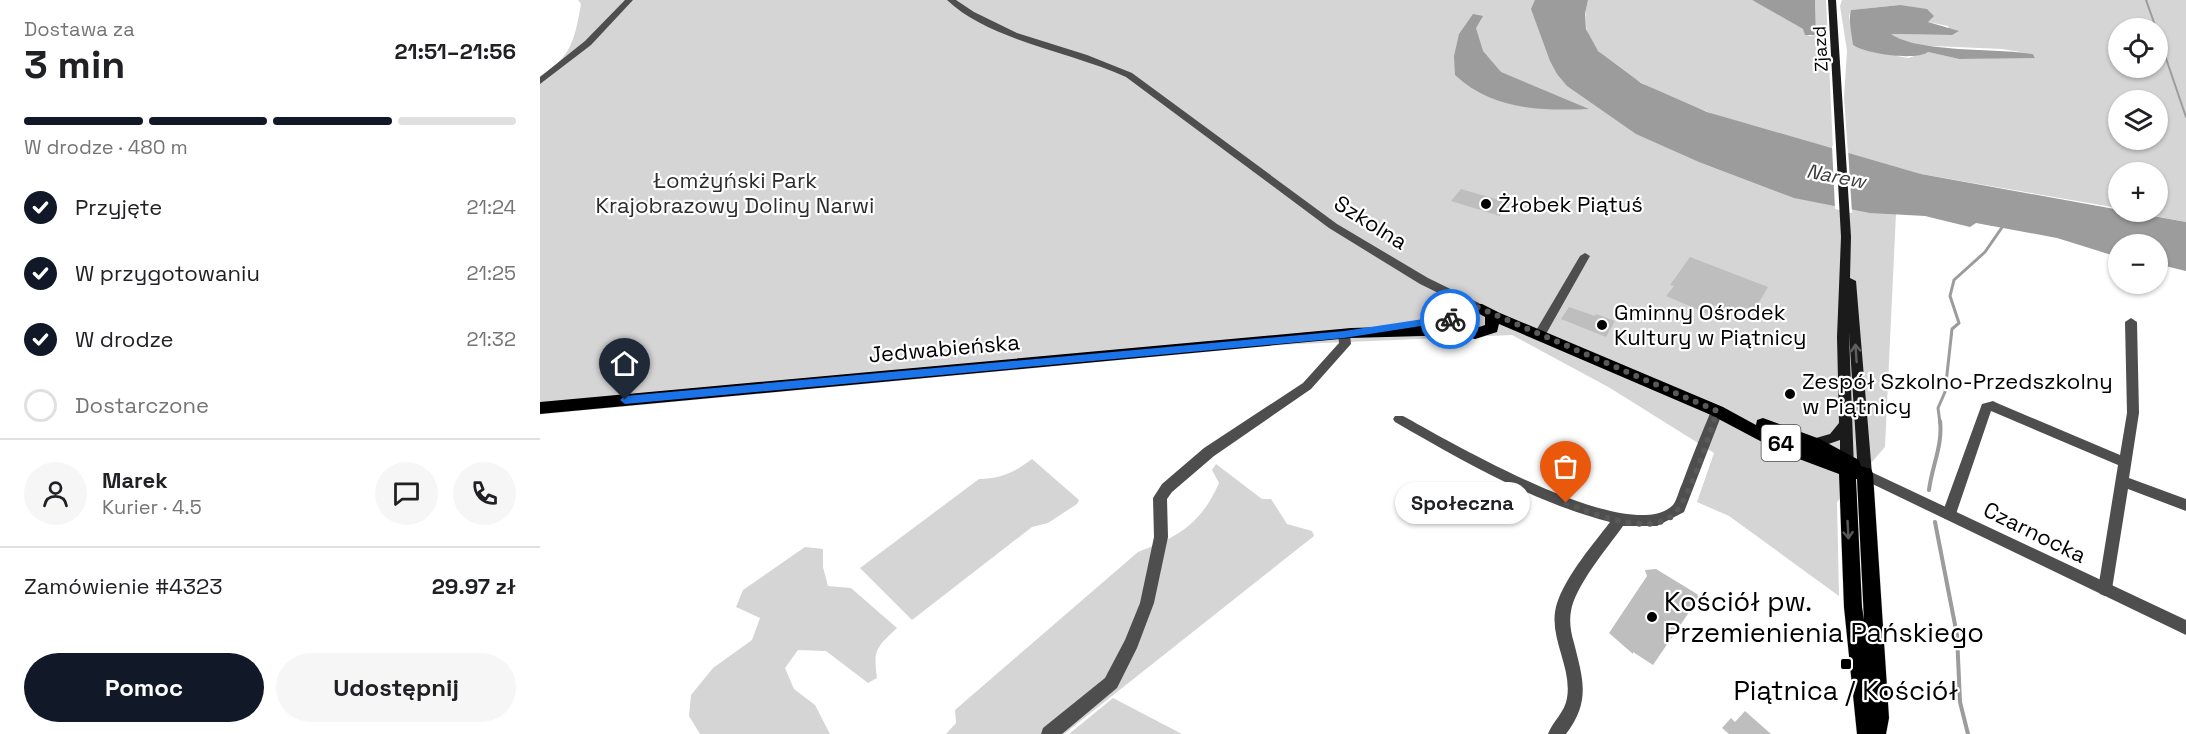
<!DOCTYPE html>
<html lang="pl">
<head>
<meta charset="utf-8">
<style>
	:root { --surface:#fff; --page:#f6f6f6; --text:#202124; --muted:#757577; --line:#e0e0e0; --accent:#111827 }
	body { margin:0; font-family:"Space Grotesk",sans-serif; background:var(--page); color:var(--text); height:100vh; display:flex; flex-direction:column; font-size:22px; white-space:nowrap }
	* { box-sizing:border-box; margin:0 }
	p { font-size:20px; color:var(--muted) }
	.icon { flex:none; width:33px; height:33px; fill:none; stroke:currentColor; stroke-width:2; stroke-linecap:round; stroke-linejoin:round }
	.map { position:relative; flex:1; overflow:hidden }
	.sheet { display:flex; flex-direction:column; background:var(--surface); width:540px }
	.sheet>* { flex:none }
	.controls { position:absolute; left:1568px; top:18px; display:grid; gap:12px }
	.controls a { display:grid; place-items:center; width:60px; height:60px; border-radius:50%; background:var(--surface); box-shadow:0 2px 4px #0004; font-size:30px }
	.pin { position:absolute; display:grid; place-items:center; width:51px; height:51px; color:#fff; margin:-62px -26px; border-radius:50% 50% 50% 0; rotate:-45deg; box-shadow:0 0 6px #0007 }
	.pin .icon { rotate:45deg }
	.courier { position:absolute; display:grid; place-items:center; width:60px; height:60px; margin:-30px; border:4px solid #1a73e8; border-radius:50%; background:#fff; color:#222; box-shadow:0 2px 8px #0007 }
	.bubble { position:absolute; height:42px; border-radius:21px; background:var(--surface); box-shadow:0 2px 4px #0004; font-size:20px; font-weight:800; line-height:42px; text-align:center }
	.summary em { font-style:normal; font-weight:800 }
	.summary div { display:flex; flex-direction:column-reverse }
	.summary { display:flex; align-items:center; justify-content:space-between; height:102px; padding:0 24px }
	h1 { font-size:39px; font-weight:800; line-height:45px }
	.bar { display:grid; grid-template-columns:repeat(4,1fr); gap:9px 6px; align-content:center; height:72px; padding:0 24px }
	.bar i { height:8px; border-radius:4px; background:var(--line) }
	.bar .selected { background:var(--accent) }
	.bar p { grid-column:span 4 }
	.line { display:flex; align-items:center; gap:15px; padding:0 24px; border-top:2px solid var(--line) }
	.line div { flex:1 }
	.round { display:grid; place-items:center; flex:none; width:63px; height:63px; border-radius:32px; background:var(--page) }
	ol { padding:0 24px; list-style:none }
	li { display:flex; align-items:center; gap:18px; height:66px }
	li p { margin-inline-start:auto }
	li .icon { padding:6px; border-radius:50%; background:var(--accent); color:#fff; stroke-width:4 }
	li:last-child { color:var(--muted) }
	li i { width:33px; height:33px; border:3px solid var(--line); border-radius:50% }
	.cta { display:flex; gap:12px; margin-top:auto; padding:12px 24px }
	.cta a { flex:1; height:69px; border-radius:36px; background:var(--accent); color:#fff; font-size:24px; font-weight:800; line-height:69px; text-align:center }
	.cta a+a { background:var(--page); color:var(--text) }
	main { display:flex; flex:1; min-height:0 }
	.map>svg:first-child { display:block }
</style>
</head>
<body>
<main>
<section class="sheet">
<div class="summary"><div><h1>3 min</h1><p>Dostawa za</p></div><em>21:51–21:56</em></div>
<div class="bar"><i class="selected"></i><i class="selected"></i><i class="selected"></i><i></i><p>W drodze · 480 m</p></div>
<ol>
<li><svg class="icon" aria-label="check" viewBox="0 0 24 24"><path d="M5 12l5 5 9-10"/></svg>Przyjęte<p>21:24</p></li>
<li><svg class="icon" aria-label="check" viewBox="0 0 24 24"><path d="M5 12l5 5 9-10"/></svg>W przygotowaniu<p>21:25</p></li>
<li><svg class="icon" aria-label="check" viewBox="0 0 24 24"><path d="M5 12l5 5 9-10"/></svg>W drodze<p>21:32</p></li>
<li><i></i>Dostarczone</li>
</ol>
<div class="line" style="height:108px"><a class="round"><svg class="icon" aria-label="person" viewBox="0 0 24 24"><circle cx="12" cy="8" r="4"/><path d="M4 21q1-7 8-7t8 7"/></svg></a><div><b>Marek</b><p>Kurier · 4.5</p></div><a class="round"><svg class="icon" aria-label="chat" viewBox="0 0 24 24"><path d="M4 5h16v11H9l-5 4z"/></svg></a><a class="round"><svg class="icon" aria-label="phone" viewBox="0 0 24 24"><path d="M5 4h4l2 5-3 2q2 4 5 5l2-3 5 2v4C11 20 4 13 5 4z"/></svg></a></div>
<div class="line" style="height:78px"><div>Zamówienie #4323</div><b>29.97 zł</b></div>
<div class="cta"><a>Pomoc</a><a>Udostępnij</a></div>
</section>
<div class="map">
<svg width="1646" height="734" viewBox="0 0 1646 734">
	<rect width="100%" height="100%" fill="#fff"/>
	<path fill="#d5d5d5" fill-rule="evenodd" d="M38,0H1016L1074,99L1356,213L1345,447L1297,502L1299,596L1189,516L1157,502L1174,453L1070,388L972,335L575,352L0,403V76C32,58 35,37 41,4Z
		M1048,0H1212L1263,29L1269,36L1276,35L1275,0H1286L1293,149C1230,134 1101,98 1058,51C1045,37 1043,18 1048,0Z
		M1302,0H1646V222L1594,212H1617V172H1578V208L1381,174L1308,153L1304,97L1307,51L1300,6ZM1360,5L1388,22L1408,26L1412,35L1350,34L1371,45L1462,49L1493,54L1495,57L1419,59L1388,52L1368,58L1330,51L1312,33L1309,16L1311,10ZM1578,28H1617V68H1578ZM1578,100H1617V140H1578Z
		M492,459L539,500L537,504L508,523L492,527L372,620L320,568L439,479C461,479 475,472 492,459Z
		M676,464L722,499H731L747,524L772,531L774,536L524,734H406L416,723L415,710L598,552C638,537 661,524 679,483L672,470Z
		M265,547L283,549V567L288,586L311,588L357,628C336,648 333,649 337,678L328,683L286,651L258,650L245,668L254,689L275,705L290,734H160L149,716L151,695L173,668L212,640L220,618L196,607L203,590Z
		M573,698L642,734H529Z"/>
	<path fill="#9c9c9c" d="M995,0H1048L1045,14L1046,29L1058,51L1101,83L1167,112L1381,174L1646,222V271L1617,264V244H1578V257L1517,238L1436,223L1430,227L1385,216L1330,213L1254,198L1159,162L1096,134L1027,86L1017,74L1010,61L991,9Z
		M1212,0H1275L1276,35H1265L1263,29Z
		M1360,5L1387,9L1394,16L1388,22L1419,31L1412,35L1351,34C1378,53 1456,48 1493,54L1495,58L1419,59L1388,52C1376,61 1326,54 1313,45C1312,35 1308,20 1311,10Z
		M933,14L943,16L936,28L943,51L961,72L1049,109C1001,111 952,110 915,75L914,56L919,34Z"/>
	<path fill="#fff" d="M1292,146L1308,149L1312,213L1295,209Z"/>
	<g fill="none" stroke-linecap="round" stroke-linejoin="round">
		<path stroke="#9c9c9c" stroke-width="2" d="M1606,0L1616,28
			M1617,32L1646,117"/>
		<path stroke="#9c9c9c" stroke-width="3" d="M1400,423L1398,408L1405,392L1412,329L1419,323L1410,296L1414,280L1445,252L1463,226"/>
		<path stroke="#9c9c9c" stroke-width="4" d="M1389,490C1392,466 1403,445 1400,421
			M1395,522L1417,635L1420,702L1428,734"/>
	</g>
	<path fill="#bebebe" d="M921,189L969,203L960,216L911,201Z
		M1150,257L1228,287L1214,311L1207,308L1196,310L1174,305L1168,314L1126,296L1134,286L1130,285Z
		M1029,307L1055,316L1056,314L1075,321L1066,337L1021,319Z
		M1116,569L1157,594L1161,604L1154,605L1113,665L1093,652V654L1069,633L1107,576L1105,570Z
		M1205,711L1231,734H1189L1182,728L1191,718L1195,722Z"/>
	<g fill="none" stroke-linecap="round" stroke-linejoin="round">
		<defs>
			<path id="primary" d="M925,303L942,304L960,313L1183,407L1216,425L1217,420L1223,418L1280,439L1319,460L1321,466L1331,469L1333,474L1349,718L1346,734H1317L1304,607L1299,474L1243,453L1171,415L959,324L957,332L935,339L919,335L811,338L0,414V402L811,328L908,325L905,321L908,312ZM928,312H936L945,317V325C934,329 927,330 919,320L920,317ZM1316,479H1317L1324,620L1322,607Z"/>
		</defs>
		<use href="#primary" stroke="#dbdbdb" stroke-width="1"/>
		<path fill="#4e4e4e" fill-rule="evenodd" d="M85,0H93L51,45L0,84V77L45,41Z
			M1045,253L1050,256L1006,334L1004,337H996L994,334L1040,256Z
			M1591,318L1597,322L1599,413L1589,478L1646,499V511L1588,489L1572,589L1570,594L1565,596L1560,594L1558,589L1578,465L1451,411L1416,514L1414,518L1409,520L1404,518L1402,514L1442,404L1453,401L1457,403L1580,455L1587,413L1585,322Z
			M804,330L810,334L811,344L771,389L674,456L632,492L627,499L628,537L614,603L597,648L577,688L522,734H501L503,728L565,678L585,640L600,603L614,537L613,498L622,484L664,448L763,383L799,343L798,334Z
			M1177,406L1181,408L1183,411L1144,512L1117,526H1083C1068,547 1035,586 1031,611C1029,622 1031,633 1034,643C1043,679 1051,701 1026,734H1008C1013,721 1025,712 1027,698C1032,669 1011,641 1015,612C1020,582 1052,546 1070,522C993,502 923,461 855,422L853,419L855,416H863C909,441 1090,548 1133,505C1137,500 1139,490 1142,484C1151,459 1161,435 1171,411L1173,408Z"/>
		<path fill="#4e4e4e" fill-rule="evenodd" d="M407,0H416L434,12L477,33L547,55L592,73L797,224L888,278L939,303L941,306L935,310L931,309L880,284L789,228L586,77C532,52 450,41 407,0Z
			M1325,469L1646,620V635L1320,478L1318,474L1320,470Z"/>
		<path fill="#1b1b1b" fill-rule="evenodd" d="M1288,0H1296L1311,237L1310,278L1316,281L1332,474L1330,478L1325,479L1320,478L1318,474L1309,332L1314,469L1312,473L1307,474L1302,473L1300,469V440L1274,449L1269,448L1268,444L1269,440L1290,434L1299,423L1297,337L1301,237Z"/>
		<use href="#primary" fill="#000" fill-rule="evenodd"/>
	</g>
	<defs><path id="oneway-shaft" d="M-6 0H5M1.5-3L5.5 0L1.5 3" fill="none" stroke-width="1.6" stroke-linecap="round" stroke-linejoin="round" transform="scale(1.5)"/></defs>
	<use stroke="#5f5f5f" href="#oneway-shaft" transform="translate(1316 353) rotate(-94)"/>
	<use stroke="#595959" href="#oneway-shaft" transform="translate(1308 530) rotate(87)"/>
	<path fill="#1a73e8" d="M910,315L913,316V321L804,338L85,404L80,400L85,396L804,331Z"/>
	<g fill="none" stroke-linecap="round" stroke-linejoin="round">
		<path stroke="#595959" stroke-width="6" stroke-dasharray="0 10.8" d="M910,319L922,308L935,306L1177,411C1169,435 1149,502 1132,516C1107,536 1051,513 1026,503"/>
	</g>
	<g fill="#000" stroke="#fff" stroke-width="2">
		<circle cx="946" cy="204" r="6"/>
		<circle cx="1062" cy="325" r="6"/>
		<circle cx="1250" cy="394" r="6"/>
		<circle cx="1112" cy="617" r="6"/>
		<rect x="1300" y="658" width="12" height="12" rx="3"/>
	</g>
	<g text-anchor="middle" dominant-baseline="central" stroke-width="4.5" stroke-linejoin="round" paint-order="stroke">
		<g font-size="18" fill="#000" stroke="#fff">
			<text transform="translate(1280 49) rotate(-93)">Zjazd</text>
		</g>
		<g font-size="20" font-style="italic" fill="#3d3d3d" stroke="#fff">
			<text transform="translate(1296 176) rotate(11)">Narew</text>
		</g>
		<rect fill="#fff" stroke="#4c4c4c" stroke-width="1.5" x="1221.5" y="425" width="39" height="36" rx="4.5"/>
		<g font-size="21" font-weight="bold" fill="#000">
			<text x="1241" y="443">64</text>
		</g>
		<g font-size="22" fill="#2c2c2c" stroke="#fff">
			<text x="195" y="180">Łomżyński Park<tspan x="195" dy="25">Krajobrazowy Doliny Narwi</tspan></text>
		</g>
		<g font-size="22" fill="#000" stroke="#fff" text-anchor="start">
			<text x="958" y="204">Żłobek Piątuś</text>
			<text x="1074" y="312">Gminny Ośrodek<tspan x="1074" dy="25">Kultury w Piątnicy</tspan></text>
			<text x="1262" y="381">Zespół Szkolno-Przedszkolny<tspan x="1262" dy="25">w Piątnicy</tspan></text>
		</g>
		<g font-size="22" fill="#000" stroke="#fff">
			<text transform="translate(831 222) rotate(32)">Szkolna</text>
			<text transform="translate(404 348) rotate(-5)">Jedwabieńska</text>
			<text transform="translate(1495 532) rotate(26)">Czarnocka</text>
		</g>
		<g font-size="27" fill="#000" stroke="#fff" text-anchor="start">
			<text x="1124" y="601">Kościół pw.<tspan x="1124" dy="31">Przemienienia Pańskiego</tspan></text>
			<text x="1306" y="690" text-anchor="middle">Piątnica / Kościół</text>
		</g>
	</g>
</svg>
<div class="controls">
<a><svg class="icon" aria-label="locate" viewBox="0 0 24 24"><circle cx="12" cy="12" r="6"/><path d="M12 2v4M12 18v4M2 12h4M18 12h4"/></svg></a>
<a><svg class="icon" aria-label="layers" viewBox="0 0 24 24"><path d="M12 4l9 5-9 5-9-5zM3 14l9 5 9-5"/></svg></a>
<a>+</a>
<a>−</a>
</div>
<div class="pin" style="left:1026px;top:503px;background:#ea580c"><svg class="icon" aria-label="bag" viewBox="0 0 24 24"><path d="M5 8h14l-1 12H6zM9 8a3 3 0 0 1 6 0"/></svg></div>
<div class="pin" style="left:85px;top:400px;background:#1f2937"><svg class="icon" aria-label="home" viewBox="0 0 24 24"><path d="M3 11l9-7 9 7M6 9v11h12V9"/></svg></div>
<div class="courier" style="left:910px;top:319px"><svg class="icon" aria-label="bike" viewBox="0 0 24 24"><circle cx="6" cy="16" r="4"/><circle cx="18" cy="16" r="4"/><path d="M6 16l4-8h5l3 8M10 8l3 8H6M13 5h3"/></svg></div>
<div class="bubble" style="left:855px;top:482px;width:135px">Społeczna</div>
</div>
</main>
</body>
</html>
